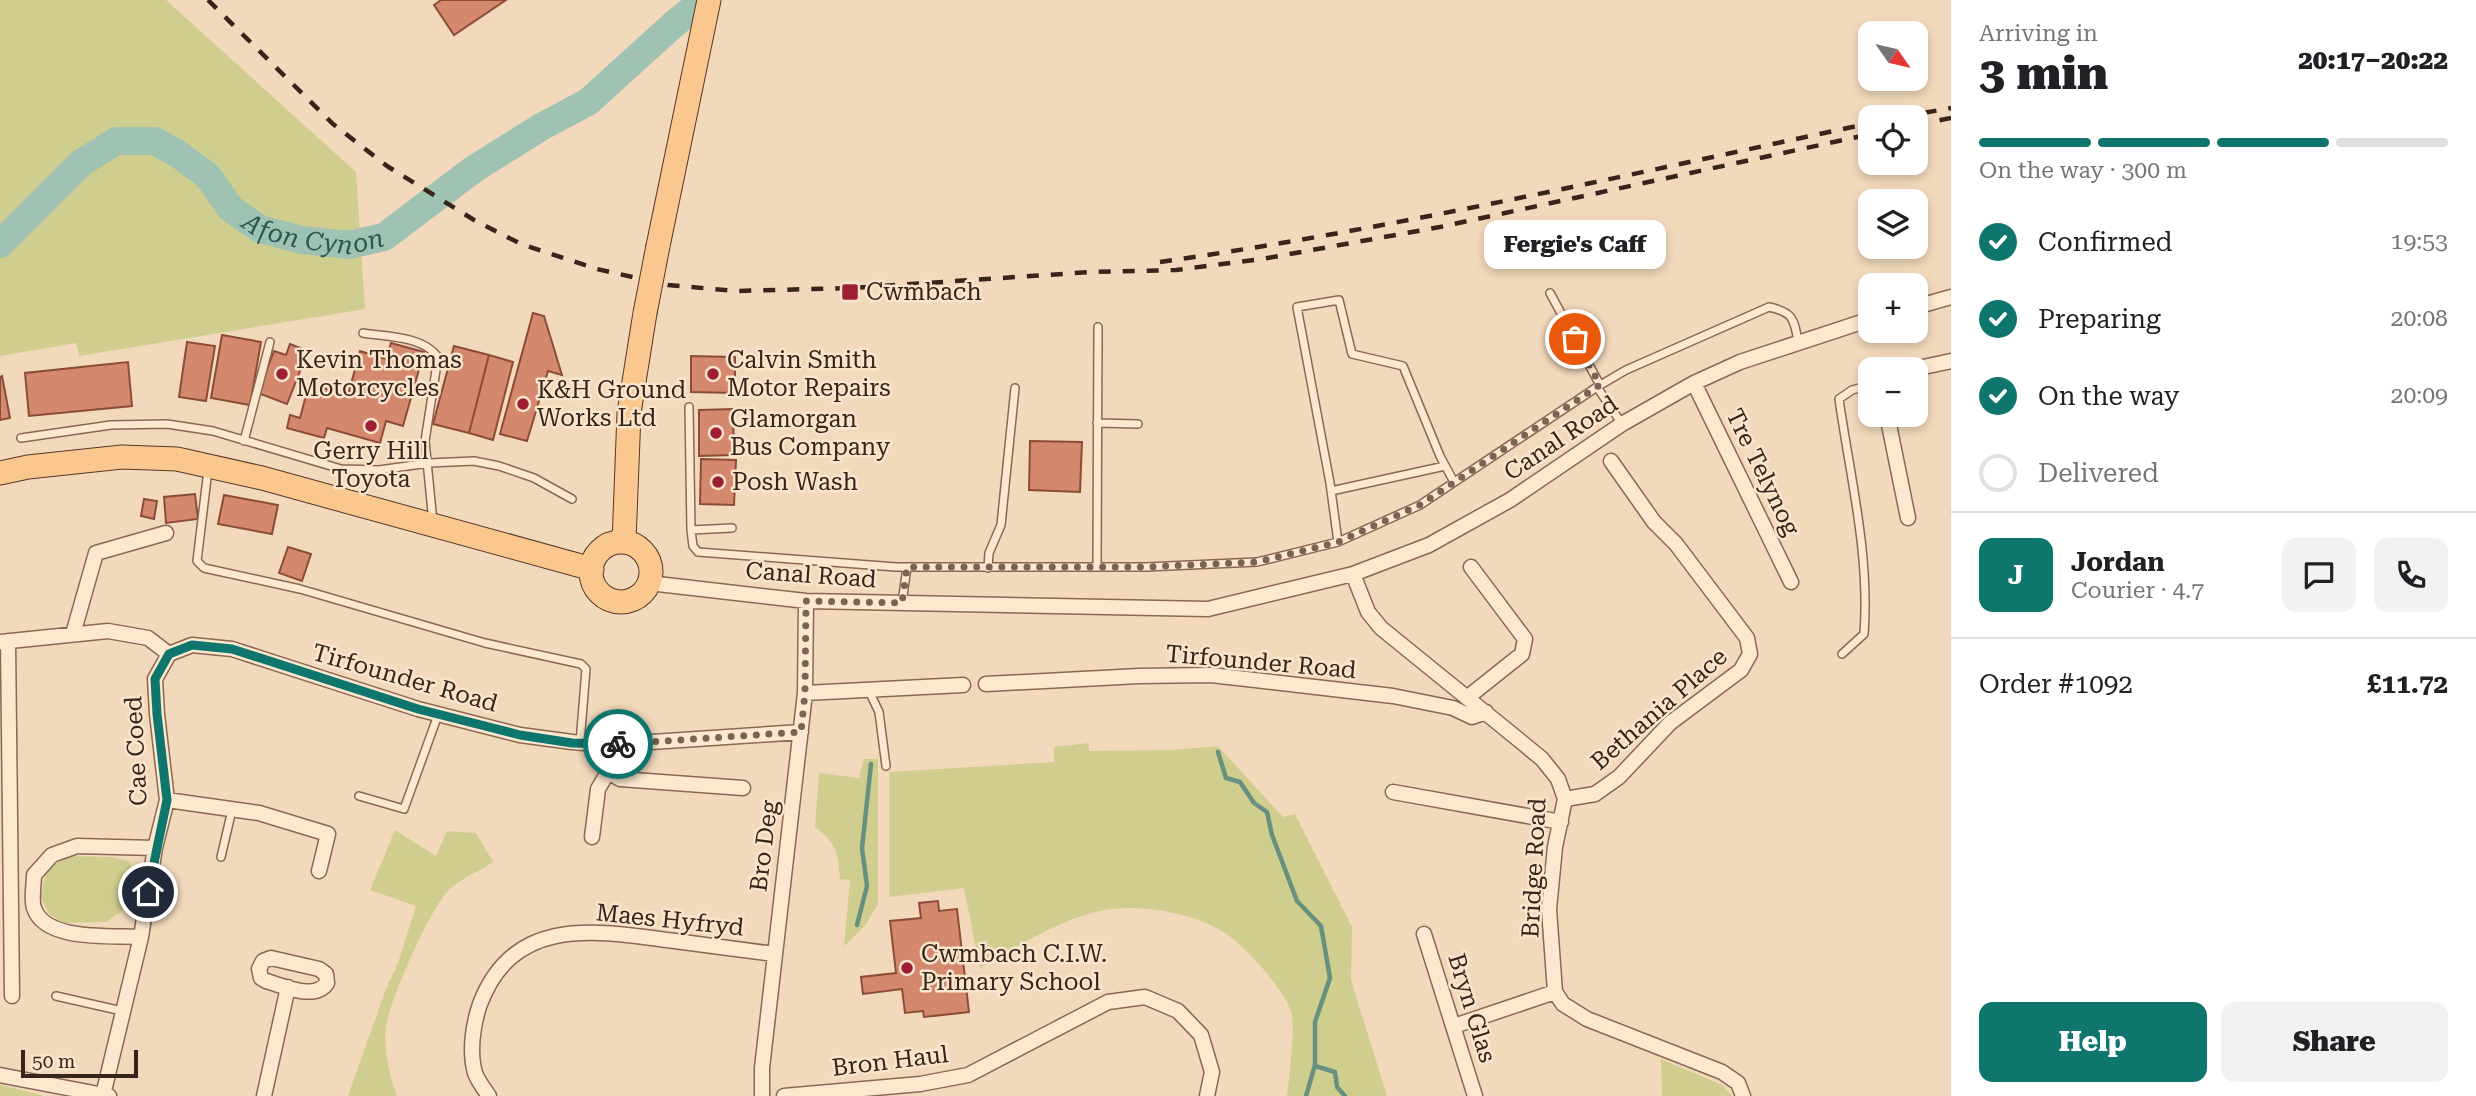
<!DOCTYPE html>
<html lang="en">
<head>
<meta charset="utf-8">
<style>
	:root { --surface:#fff; --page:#f2f2f2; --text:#202124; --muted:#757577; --line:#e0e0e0; --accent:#0f766e }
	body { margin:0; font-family:"Roboto Serif",serif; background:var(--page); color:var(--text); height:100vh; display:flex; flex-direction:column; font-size:26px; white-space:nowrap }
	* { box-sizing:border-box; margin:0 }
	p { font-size:23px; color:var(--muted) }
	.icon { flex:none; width:38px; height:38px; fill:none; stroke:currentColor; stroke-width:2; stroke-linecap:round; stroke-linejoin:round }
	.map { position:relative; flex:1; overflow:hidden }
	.side { display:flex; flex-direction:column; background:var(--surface); width:525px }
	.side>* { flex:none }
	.needle { width:46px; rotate:124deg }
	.controls { position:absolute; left:1858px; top:21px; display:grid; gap:14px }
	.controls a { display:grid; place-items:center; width:70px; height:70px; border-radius:14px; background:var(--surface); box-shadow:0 4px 10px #0003; font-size:35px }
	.scale { position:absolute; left:21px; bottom:18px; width:117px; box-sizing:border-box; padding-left:7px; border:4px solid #38241a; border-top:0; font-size:19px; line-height:24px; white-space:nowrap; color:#38241a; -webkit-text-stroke:5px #f8e5cb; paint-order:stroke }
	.pin { position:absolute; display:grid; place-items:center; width:60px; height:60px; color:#fff; margin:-30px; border:4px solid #fff; border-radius:50%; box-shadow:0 2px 7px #0007 }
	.courier { position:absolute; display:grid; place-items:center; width:70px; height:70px; margin:-35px; border:5px solid #0f766e; border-radius:50%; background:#fff; color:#222; box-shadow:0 2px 9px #0007 }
	.bubble { position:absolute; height:49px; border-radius:14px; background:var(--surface); box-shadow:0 4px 10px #0003; font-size:23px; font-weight:800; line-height:49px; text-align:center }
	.head em { font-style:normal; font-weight:800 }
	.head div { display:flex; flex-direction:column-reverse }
	.head { display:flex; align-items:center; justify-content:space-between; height:119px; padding:0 28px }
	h1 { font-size:46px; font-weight:800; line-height:52px }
	.bar { display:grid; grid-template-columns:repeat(4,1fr); gap:10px 7px; align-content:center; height:84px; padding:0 28px }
	.bar i { height:9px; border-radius:5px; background:var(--line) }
	.bar .active { background:var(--accent) }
	.bar p { grid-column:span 4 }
	.line { display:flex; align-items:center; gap:18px; padding:0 28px; border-top:2px solid var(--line) }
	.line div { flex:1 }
	.round { display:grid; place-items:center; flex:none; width:74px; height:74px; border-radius:14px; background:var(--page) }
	ol { padding:0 28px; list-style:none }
	li { display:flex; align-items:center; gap:21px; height:77px }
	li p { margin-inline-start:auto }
	li .icon { padding:7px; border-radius:50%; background:var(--accent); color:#fff; stroke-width:4 }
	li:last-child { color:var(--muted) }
	li i { width:38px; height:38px; border:4px solid var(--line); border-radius:50% }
	.action { display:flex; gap:14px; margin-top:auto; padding:14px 28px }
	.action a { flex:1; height:80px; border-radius:14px; background:var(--accent); color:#fff; font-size:28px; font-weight:800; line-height:80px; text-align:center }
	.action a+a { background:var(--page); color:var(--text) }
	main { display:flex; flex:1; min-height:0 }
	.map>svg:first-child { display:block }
</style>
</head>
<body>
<main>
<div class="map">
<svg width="1951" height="1096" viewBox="0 0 1951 1096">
	<rect width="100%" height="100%" fill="#f2d9bb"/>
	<path fill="#d0ce8e" d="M0,0H166L356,172L365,309L79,356L76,343L0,356Z
		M1089,743V751L1173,750L1218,746L1283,817L1295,814L1352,927L1351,980L1387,1096H1287C1289,1079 1296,1025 1291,1011C1286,998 1277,987 1269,976C1258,962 1245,949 1232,938C1202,914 1142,903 1105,910C1060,918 1020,946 980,968L964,888L889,897V772L1054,762V747Z
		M864,759H878V904L864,927L844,946L850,880L840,879C838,852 837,844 815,827L819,773L859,778Z
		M395,830L436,856L447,831L476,833L493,862C480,871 459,879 448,891C430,909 389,1002 386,1027C383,1049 390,1076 397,1096H348L386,989L398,963L416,906L370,890Z
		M70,856L110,857L129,861L135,874V898L125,909L106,922L64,923L49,914L41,897L45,876L53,865Z
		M1661,1059L1722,1085L1732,1096H1662Z
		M0,1085L42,1095V1096H0Z"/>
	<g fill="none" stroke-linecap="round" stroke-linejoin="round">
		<path stroke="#679080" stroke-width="4.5" d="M1218,752L1226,778L1240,782L1254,803L1267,812L1272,835L1297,901L1321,926L1330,978L1315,1022V1065L1306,1096
			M857,925L867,886L862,848L871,764
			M1315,1066L1335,1072L1337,1087L1345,1096"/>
		<path stroke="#a0c2b3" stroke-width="28" id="s1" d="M0,244L81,163L116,141H155L178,154L208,176L230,208L260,229L302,240L349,245L384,237L474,169L541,127L588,102L674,24L704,0"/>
	</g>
	<path fill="#d4886d" stroke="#8c4c37" stroke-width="2" d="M441,0H506L454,35L434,5Z
		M533,313L544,316L562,375L548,371L527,441L500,434Z
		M222,335L261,342L250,405L211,398Z
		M187,342L215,346L206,401L179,397Z
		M391,343L424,352L403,426L386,421L380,443L327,428L324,438L287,428L290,415L300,418L309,384L348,395L360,351L386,359Z
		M290,344L308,351L287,404L258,393L274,351L286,355Z
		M454,346L489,355L469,433L433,424Z
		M489,355L513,362L493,440L469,433Z
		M691,356L735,357V393L691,392Z
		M128,362L132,406L29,416L25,373Z
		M2,376L10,418L0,420V377Z
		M733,409L734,455L699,456V410Z
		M1030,441L1082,442L1080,492L1029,490Z
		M701,459L736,460L734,505L700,504Z
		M195,494L198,519L166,523L164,497Z
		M224,495L278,505L272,534L218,524Z
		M144,499L157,501L154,519L141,516Z
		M288,547L311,554L302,581L279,573Z
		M938,901L939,911L957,909L969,1012L924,1017L923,1011L905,1013L902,989L863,994L861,977L896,973L890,921L921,918L919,903Z"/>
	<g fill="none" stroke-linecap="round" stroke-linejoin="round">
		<defs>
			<path id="lane" d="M1550,293L1600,385
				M363,333C387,337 423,336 438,357L425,441L433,522
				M1597,387L1622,424
				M689,407L691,530L693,546L698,552L896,567H1146L1257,562L1338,542L1420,505L1597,387L1626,370L1769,307C1793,312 1794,319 1798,341
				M1097,423L1138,424
				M21,438L111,425L167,424L213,431L341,469L379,470L429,463L474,461L499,466L534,478L572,499
				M244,441L270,342
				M208,470L197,561L204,568L300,589L485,643L581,664L586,669L580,743
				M1331,491L1445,466
				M691,530L732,528
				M1338,542L1330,483L1297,307L1339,300L1352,354L1403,366L1440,456L1454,482
				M1097,566L1098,327
				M988,568L989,553L1001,525L1015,388
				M902,603L907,567
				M1842,654L1864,634C1870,555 1850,476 1839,399L1852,390L1871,385
				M869,691L879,712L886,766
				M359,796L404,809L438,715
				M221,857L232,810
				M56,996L122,1011"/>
			<path id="street" d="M1916,307L1951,297
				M1914,369L1951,361
				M1694,383L1791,582
				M1887,415L1908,518
				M1353,574L1368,612L1381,628L1519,740L1542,759L1558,779L1565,799L1555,847L1549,909L1555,992L1563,1004L1587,1019L1722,1072L1738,1083L1743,1096
				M649,583L806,601L1208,609L1353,574L1429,545L1510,500L1622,424L1694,383L1740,362L1871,319
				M73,634L96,553L166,533
				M8,641L12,996
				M0,642L108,631L148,638L169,654L192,645L232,649L418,709L520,735L572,742L607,745L801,732
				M986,684L1139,676L1211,675L1393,696L1453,708L1472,717L1486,712
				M805,693L963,685
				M1468,697L1522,654L1525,639L1471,567
				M608,772L620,779L743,788
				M1393,792L1561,822
				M1565,799L1595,794L1619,777L1670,723L1741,670L1750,654L1747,638L1676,544L1654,522L1611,461
				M167,800L259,813L328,834L319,871
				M592,837L598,789L608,772L607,745
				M1424,934L1475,1096
				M141,937C112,935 45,942 34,908C31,900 34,884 34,875L52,855L77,846L155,848
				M271,958L319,969L326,974L327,983C315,1001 284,986 266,981L261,978L259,969L263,961Z
				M1454,1026L1555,992
				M0,1075L109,1096
				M103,1095L141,937L155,848L167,800L157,714L155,679L169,654
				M264,1096L288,987
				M489,1096C484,1089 478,1081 475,1073C469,1052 473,1024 480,1004C513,917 592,930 667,940C703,945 738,949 774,954
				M762,1096V1068L805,693L806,601
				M784,1096L920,1084L968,1075L1108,1002L1145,997L1178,1011L1201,1035L1212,1072L1207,1096"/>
			<path id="primary" d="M658,246L709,0
				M0,473L28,467L122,457L177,459L262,478L592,569
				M624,542L629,413L645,313
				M591 572a30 30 0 1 1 60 0a30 30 0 1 1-60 0Z"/>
		</defs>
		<use href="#lane" stroke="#8a6853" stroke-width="10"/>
		<use href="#street" stroke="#8a6853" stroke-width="17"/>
		<use href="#primary" stroke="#573729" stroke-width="25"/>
		<use href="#lane" stroke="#fce8cf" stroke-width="7"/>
		<use href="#street" stroke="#fce8cf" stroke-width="14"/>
		<use href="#primary" stroke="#fac88e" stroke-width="23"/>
		<path stroke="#38241a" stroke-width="4.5" stroke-dasharray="12 12" stroke-linecap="butt" d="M208,0L333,124L387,166L474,220L521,244L597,269L668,285L736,291L852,288L1091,272L1176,270L1262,259L1440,227L1871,134
			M1901,117L1951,108
			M1916,125L1951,118
			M1160,262C1399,228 1635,173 1871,123"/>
		<defs>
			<path id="primary-bridge" d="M645,313L658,246"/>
		</defs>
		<use href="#primary-bridge" stroke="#573729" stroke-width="25" stroke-linecap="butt"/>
		<use href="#primary-bridge" stroke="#fac88e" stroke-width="23"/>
	</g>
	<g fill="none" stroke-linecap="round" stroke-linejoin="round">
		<path stroke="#796352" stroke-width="7" stroke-dasharray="0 12.6" d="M618,744L801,732L805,693L806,601L902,603L907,567H1146L1257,562L1338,542L1420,505L1600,385L1575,339"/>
		<path stroke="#0f766e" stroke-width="9" d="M148,892L167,800L157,714L155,679L169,654L192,645L232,649L418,709L520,735L572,743L618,744"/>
	</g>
	<g fill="#9f1e32" stroke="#f8e5cb" stroke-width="2.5">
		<rect x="841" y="283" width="18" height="18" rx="3.5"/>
		<circle cx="282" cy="374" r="7"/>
		<circle cx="713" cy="374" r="7"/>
		<circle cx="523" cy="404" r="7"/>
		<circle cx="371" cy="426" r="7"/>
		<circle cx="716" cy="433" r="7"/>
		<circle cx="718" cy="482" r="7"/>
		<circle cx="907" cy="968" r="7"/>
	</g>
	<g text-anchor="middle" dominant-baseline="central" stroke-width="5" stroke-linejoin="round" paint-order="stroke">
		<g font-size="24" fill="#38241a" stroke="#f8e5cb" text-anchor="start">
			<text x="866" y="292">Cwmbach</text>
			<text x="296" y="360">Kevin Thomas<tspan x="296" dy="28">Motorcycles</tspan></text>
			<text x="727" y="360">Calvin Smith<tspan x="727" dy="28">Motor Repairs</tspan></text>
			<text x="537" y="390">K&amp;H Ground<tspan x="537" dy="28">Works Ltd</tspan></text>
			<text x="730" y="419">Glamorgan<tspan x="730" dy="28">Bus Company</tspan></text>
			<text x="371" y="451" text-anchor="middle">Gerry Hill<tspan x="371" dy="28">Toyota</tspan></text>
			<text x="732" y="482">Posh Wash</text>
			<text x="921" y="954">Cwmbach C.I.W.<tspan x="921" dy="28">Primary School</tspan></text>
		</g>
		<g font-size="24" fill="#38241a" stroke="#f8e5cb">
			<text transform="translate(1561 438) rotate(-34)">Canal Road</text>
			<text transform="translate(1763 472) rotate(64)">Tre Telynog</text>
			<text transform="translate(811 575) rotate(4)">Canal Road</text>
			<text transform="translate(1261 662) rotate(5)">Tirfounder Road</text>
			<text transform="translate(405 678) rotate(16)">Tirfounder Road</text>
			<text transform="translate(1659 709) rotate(-41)">Bethania Place</text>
			<text transform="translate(136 751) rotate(-93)">Cae Coed</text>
			<text transform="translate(764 846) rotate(-83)">Bro Deg</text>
			<text transform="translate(1534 868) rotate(-87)">Bridge Road</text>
			<text transform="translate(670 920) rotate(6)">Maes Hyfryd</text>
			<text transform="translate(1472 1008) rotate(73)">Bryn Glas</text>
			<text transform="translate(890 1061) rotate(-7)">Bron Haul</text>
		</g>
		<g font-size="26" font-style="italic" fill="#27594f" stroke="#f8e5cb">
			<text stroke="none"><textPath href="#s1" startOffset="388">Afon Cynon</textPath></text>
		</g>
	</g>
</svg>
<div class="controls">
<a><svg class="needle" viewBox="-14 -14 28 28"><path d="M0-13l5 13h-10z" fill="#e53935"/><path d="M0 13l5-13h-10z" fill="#757577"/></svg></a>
<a><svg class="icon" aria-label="locate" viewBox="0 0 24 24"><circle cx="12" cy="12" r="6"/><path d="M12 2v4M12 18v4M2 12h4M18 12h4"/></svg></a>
<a><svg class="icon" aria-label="layers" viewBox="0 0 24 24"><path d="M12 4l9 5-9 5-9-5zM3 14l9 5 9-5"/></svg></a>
<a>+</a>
<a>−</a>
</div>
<div class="scale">50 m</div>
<div class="pin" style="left:1575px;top:339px;background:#ea580c"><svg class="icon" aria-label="bag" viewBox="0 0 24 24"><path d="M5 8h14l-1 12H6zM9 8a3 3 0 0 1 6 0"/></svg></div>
<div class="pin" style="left:148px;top:892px;background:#1f2937"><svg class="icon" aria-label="home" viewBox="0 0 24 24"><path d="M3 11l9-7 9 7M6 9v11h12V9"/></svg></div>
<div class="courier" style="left:618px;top:744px"><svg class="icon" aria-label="bike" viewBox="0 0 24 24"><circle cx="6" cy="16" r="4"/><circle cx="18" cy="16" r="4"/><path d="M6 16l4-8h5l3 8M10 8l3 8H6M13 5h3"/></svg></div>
<div class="bubble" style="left:1484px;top:220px;width:182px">Fergie's Caff</div>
</div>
<section class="side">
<div class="head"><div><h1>3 min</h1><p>Arriving in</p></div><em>20:17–20:22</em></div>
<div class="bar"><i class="active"></i><i class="active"></i><i class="active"></i><i></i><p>On the way · 300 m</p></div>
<ol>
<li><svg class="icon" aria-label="check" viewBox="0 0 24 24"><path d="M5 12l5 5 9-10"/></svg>Confirmed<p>19:53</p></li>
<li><svg class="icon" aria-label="check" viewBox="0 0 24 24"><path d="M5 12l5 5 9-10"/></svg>Preparing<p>20:08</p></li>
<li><svg class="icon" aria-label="check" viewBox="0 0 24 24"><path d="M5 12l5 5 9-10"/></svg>On the way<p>20:09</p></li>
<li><i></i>Delivered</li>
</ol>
<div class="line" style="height:126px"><b class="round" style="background:var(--accent);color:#fff">J</b><div><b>Jordan</b><p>Courier · 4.7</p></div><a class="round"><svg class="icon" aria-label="chat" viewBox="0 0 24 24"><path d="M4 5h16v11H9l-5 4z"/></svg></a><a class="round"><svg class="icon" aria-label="phone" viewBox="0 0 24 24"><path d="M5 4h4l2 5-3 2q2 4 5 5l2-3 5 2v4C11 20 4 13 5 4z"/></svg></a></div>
<div class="line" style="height:91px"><div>Order #1092</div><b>£11.72</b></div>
<div class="action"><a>Help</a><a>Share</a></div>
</section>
</main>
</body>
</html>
